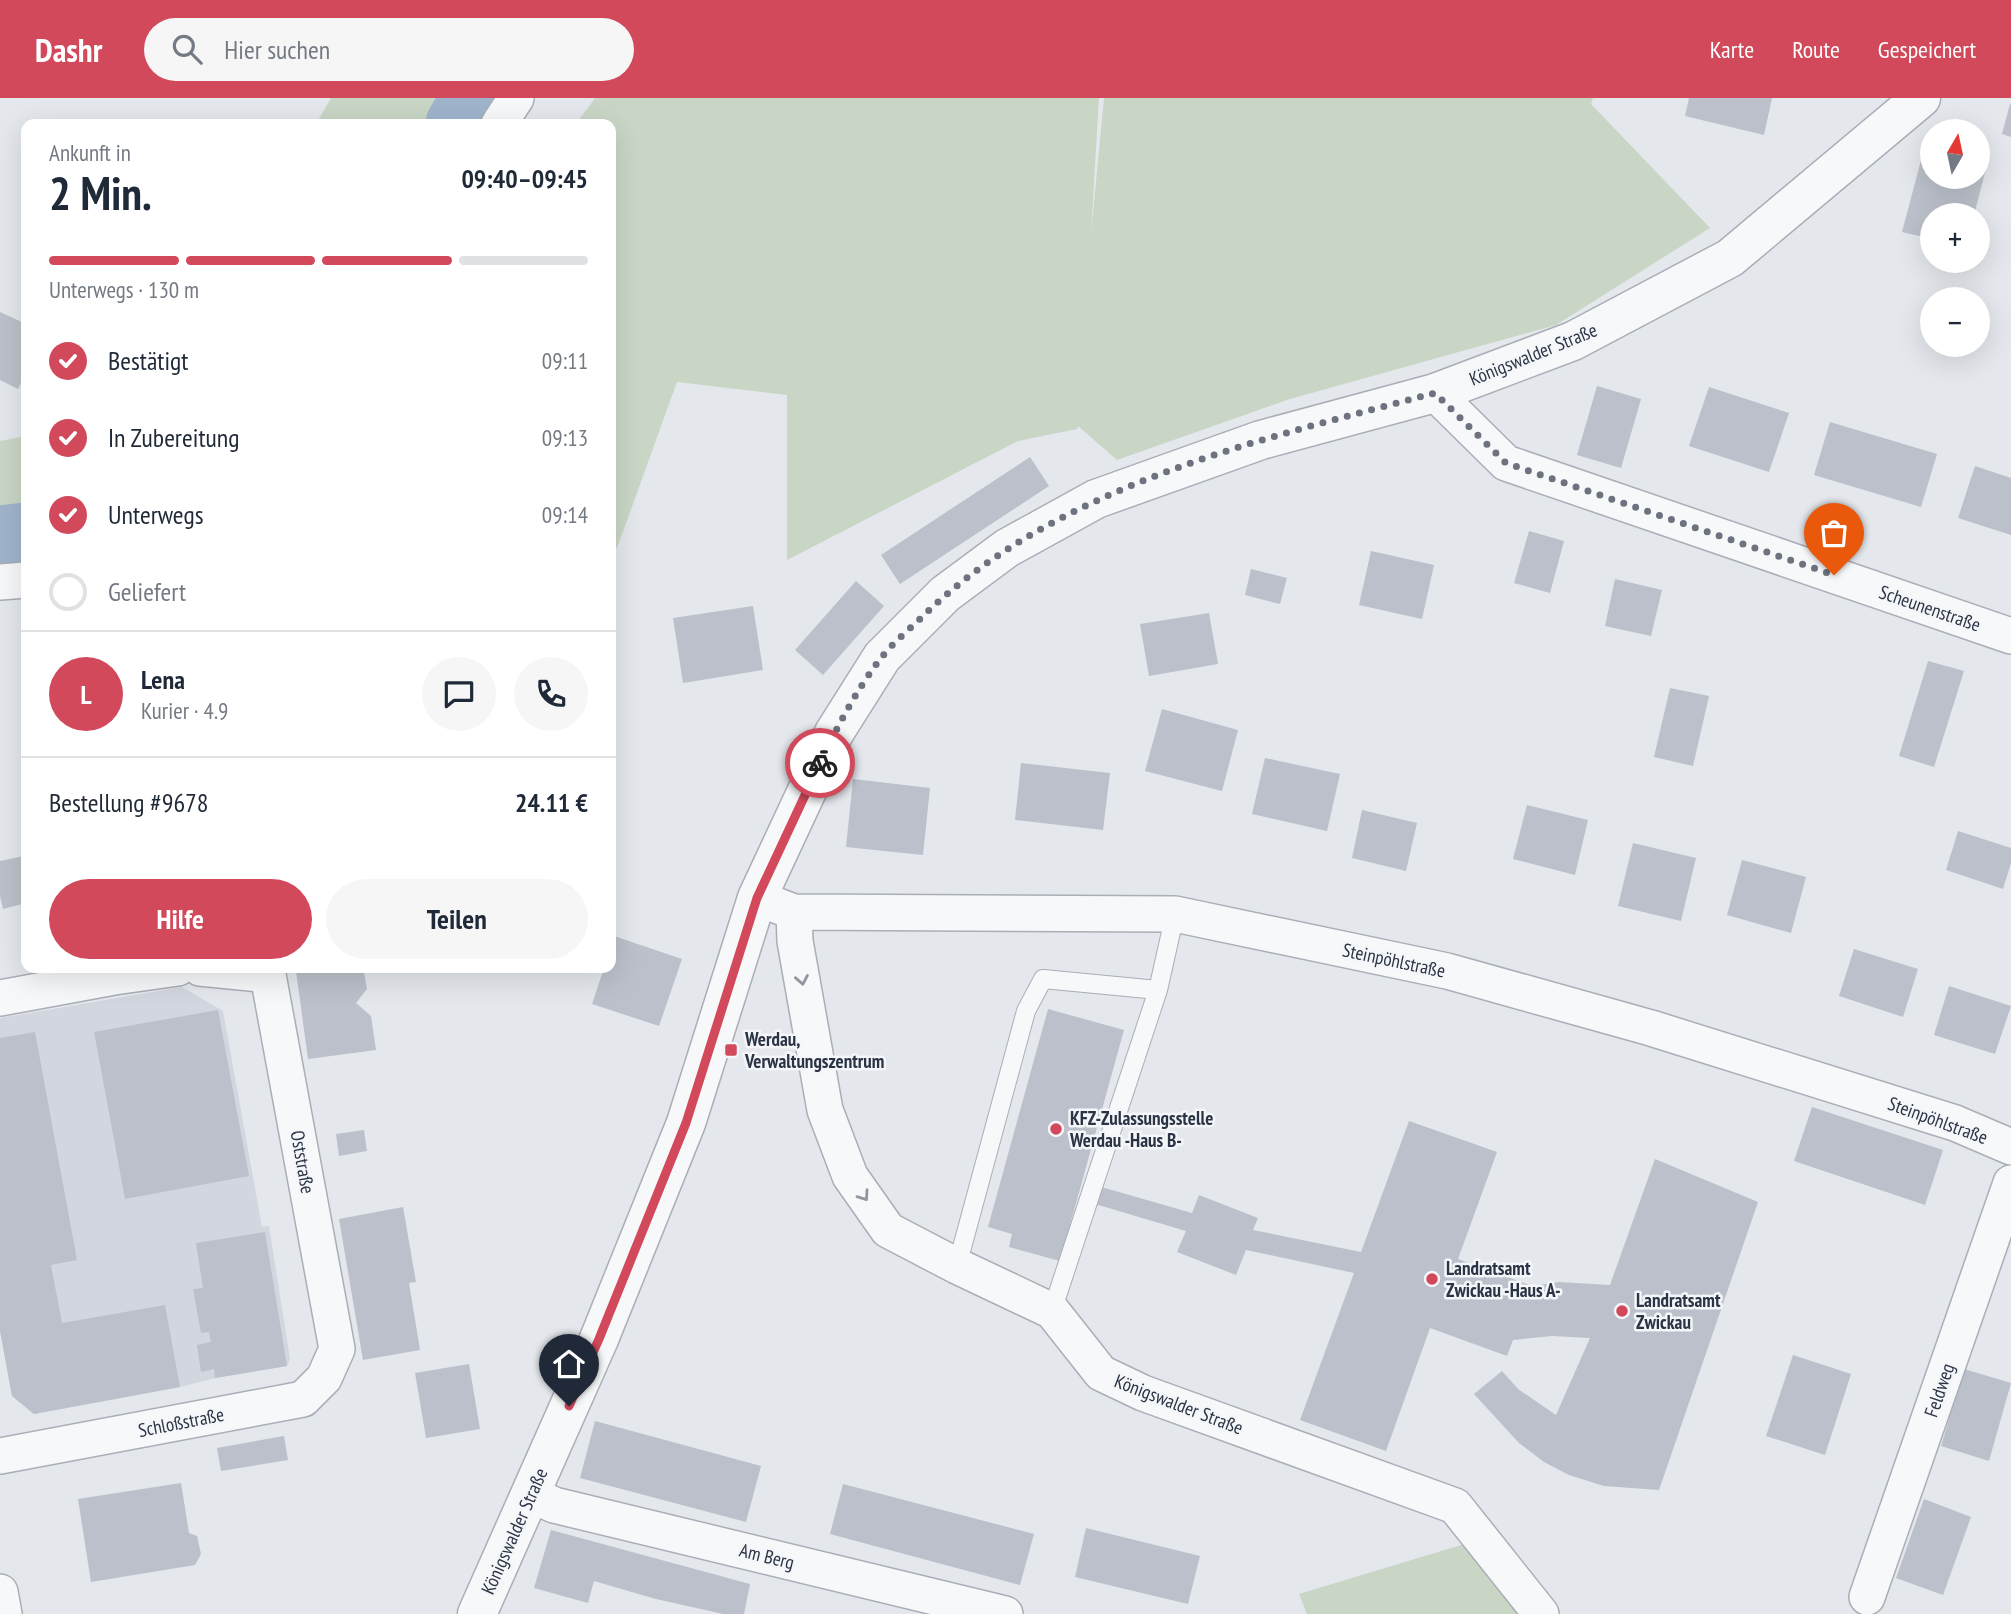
<!DOCTYPE html>
<html lang="de">
<head>
<meta charset="utf-8">
<style>
	:root { --surface:#fff; --page:#f6f6f7; --text:#1f2937; --muted:#747a83; --line:#e0e1e3; --accent:#d1495b }
	body { margin:0; font-family:"PT Sans Narrow",sans-serif; background:var(--page); color:var(--text); height:100vh; display:flex; flex-direction:column; font-size:26px; white-space:nowrap }
	* { box-sizing:border-box; margin:0 }
	p { font-size:23px; color:var(--muted) }
	.icon { flex:none; width:38px; height:38px; fill:none; stroke:currentColor; stroke-width:2; stroke-linecap:round; stroke-linejoin:round }
	.map { position:relative; flex:1; overflow:hidden }
	.sheet { position:absolute; left:21px; top:21px; width:595px; height:854px; display:flex; flex-direction:column; background:var(--surface); border-radius:14px; box-shadow:0 7px 28px #0002 }
	.sheet>* { flex:none }
	.needle { width:46px; rotate:9deg }
	.buttons { position:absolute; left:1920px; top:21px; display:grid; gap:14px }
	.buttons a { display:grid; place-items:center; width:70px; height:70px; border-radius:50%; background:var(--surface); box-shadow:0 7px 28px #0002; font-size:35px }
	.pin { position:absolute; display:grid; place-items:center; width:60px; height:60px; color:#fff; margin:-72px -30px; border-radius:50% 50% 50% 0; rotate:-45deg; box-shadow:0 0 7px #0007 }
	.pin .icon { rotate:45deg }
	.courier { position:absolute; display:grid; place-items:center; width:70px; height:70px; margin:-35px; border:5px solid #d1495b; border-radius:50%; background:#fff; color:#222; box-shadow:0 2px 9px #0007 }
	.overview em { font-style:normal; font-weight:600 }
	.overview div { display:flex; flex-direction:column-reverse }
	.overview { display:flex; align-items:center; justify-content:space-between; height:119px; padding:0 28px }
	h1 { font-size:46px; font-weight:600; line-height:52px }
	.bar { display:grid; grid-template-columns:repeat(4,1fr); gap:10px 7px; align-content:center; height:84px; padding:0 28px }
	.bar i { height:9px; border-radius:5px; background:var(--line) }
	.bar .selected { background:var(--accent) }
	.bar p { grid-column:span 4 }
	.line { display:flex; align-items:center; gap:18px; padding:0 28px; border-top:2px solid var(--line) }
	.line div { flex:1 }
	.round { display:grid; place-items:center; flex:none; width:74px; height:74px; border-radius:37px; background:var(--page) }
	ol { padding:0 28px; list-style:none }
	li { display:flex; align-items:center; gap:21px; height:77px }
	li p { margin-inline-start:auto }
	li .icon { padding:7px; border-radius:50%; background:var(--accent); color:#fff; stroke-width:4 }
	li:last-child { color:var(--muted) }
	li i { width:38px; height:38px; border:4px solid var(--line); border-radius:50% }
	.cta { display:flex; gap:14px; margin-top:auto; padding:14px 28px }
	.cta a { flex:1; height:80px; border-radius:42px; background:var(--accent); color:#fff; font-size:28px; font-weight:600; line-height:80px; text-align:center }
	.cta a+a { background:var(--page); color:var(--text) }
	header { display:flex; align-items:center; gap:42px; box-sizing:border-box; height:98px; padding:0 35px; background:var(--accent); color:#fff }
	header strong { font-size:33px }
	nav { display:flex; gap:38px; margin-inline-start:auto; font-size:24px }
	.search { width:490px; height:63px; background:var(--page); display:flex; align-items:center; gap:18px; box-sizing:border-box; padding:0 24px; border-radius:38px; color:var(--muted); font-size:26px }
	.map>svg:first-child { display:block }
</style>
</head>
<body>
<header>
<strong>Dashr</strong>
<div class="search"><svg class="icon" aria-label="search" viewBox="0 0 24 24"><circle cx="10" cy="10" r="6"/><path d="M15 15l6 6"/></svg>Hier suchen</div>
<nav><a>Karte</a><a>Route</a><a>Gespeichert</a></nav>
</header>
<div class="map">
<svg width="2011" height="1516" viewBox="0 0 2011 1516">
	<rect width="100%" height="100%" fill="#e4e7ec"/>
	<path fill="#d2d6de" d="M182,889L223,913L262,1129L269,1128L290,1261L287,1268L215,1280L180,1289L34,1316L12,1298L0,1233V920Z"/>
	<path fill="#c9d6c5" d="M331,0H474L458,26H316Z
		M595,0H1099L1091,136L1104,0H1593L1591,6L1710,130L1556,227L1290,301L1117,362L1078,328L1077,331L1018,343L787,462V297L677,284L617,450H611V26H576Z
		M26,338V437L0,440V343Z
		M1481,1441L1541,1516H1307L1299,1496Z"/>
	<g fill="none" stroke-linecap="round" stroke-linejoin="round">
		<path stroke="#9fb4cc" stroke-width="65" d="M458,26L474,0
			M0,440L26,437"/>
	</g>
	<path fill="#bbc0ca" d="M1689,0H1772L1764,37L1685,18Z
		M2010,6H2011V39L2002,36Z
		M1924,51L1932,53V79H1978V64L1987,67L1974,117H1932V141L1902,134Z
		M0,214L26,226V275L18,291L0,282Z
		M1597,288L1641,301L1621,370L1577,357Z
		M1709,289L1789,315L1769,374L1689,348Z
		M1830,324L1937,356L1921,409L1814,377Z
		M1030,359L1049,388L900,486L881,457Z
		M1975,368L2011,380V437L1958,420Z
		M1529,433L1564,443L1550,495L1514,485Z
		M1371,453L1434,467L1422,521L1359,507Z
		M1251,471L1287,480L1280,506L1245,497Z
		M1615,481L1662,492L1651,538L1605,528Z
		M856,483L884,508L823,577L795,552Z
		M753,508L763,572L683,585L673,520Z
		M1209,515L1218,566L1149,578L1140,526Z
		M1928,563L1964,573L1934,669L1899,658Z
		M1670,590L1709,598L1693,668L1654,659Z
		M1162,611L1238,632L1222,693L1145,673Z
		M1265,660L1340,676L1327,733L1252,716Z
		M1021,665L1110,675L1103,732L1015,722Z
		M853,681L930,690L923,757L846,749Z
		M1527,707L1588,722L1575,777L1513,761Z
		M1362,712L1417,725L1406,773L1352,760Z
		M1958,733L2011,750V765L2003,791L1946,772Z
		M1633,745L1696,760L1681,823L1618,808Z
		M24,758L26,767V805L3,811L0,798V763Z
		M1742,762L1806,779L1791,835L1727,817Z
		M614,838L682,861L659,928L592,906L604,870H611V849Z
		M1854,851L1918,871L1903,919L1839,898Z
		M324,870H355L356,875L364,874L367,891L356,905L371,918L376,952L308,961L296,873Z
		M1949,888L2011,908L1995,956L1934,937Z
		M1048,911L1124,932L1060,1163L1009,1149L1012,1136L988,1129Z
		M218,912L249,1078L125,1101L94,934Z
		M35,934L77,1162L51,1167L62,1225L165,1207L180,1289L34,1316L12,1298L0,1233V940Z
		M1812,1009L1943,1052L1925,1107L1794,1063Z
		M1409,1023L1497,1054L1458,1161L1532,1188L1559,1184L1610,1187L1655,1061L1758,1104L1659,1392L1604,1388L1569,1377L1544,1364L1519,1345L1474,1296L1502,1273L1518,1291L1556,1317L1590,1240L1552,1238L1513,1242L1507,1258L1430,1230L1386,1353L1300,1322L1354,1175L1246,1152L1236,1177L1177,1154L1186,1133L1085,1103L1091,1086L1192,1115L1199,1097L1258,1120L1253,1132L1361,1154Z
		M364,1032L367,1053L339,1058L336,1036Z
		M403,1109L416,1184L409,1185L420,1252L363,1262L339,1121Z
		M265,1134L287,1268L215,1280L214,1271L201,1274L197,1247L211,1244L209,1234L201,1235L193,1191L203,1190L196,1145Z
		M1793,1257L1851,1276L1825,1357L1766,1338Z
		M469,1266L480,1331L426,1340L415,1275Z
		M1964,1271L2011,1285L1989,1363L1941,1348Z
		M595,1323L761,1368L746,1424L580,1380Z
		M284,1338L288,1362L221,1373L217,1350Z
		M181,1385L189,1435L197,1438L201,1456L195,1467L91,1484L78,1401Z
		M843,1386L1034,1436L1020,1487L830,1436Z
		M1924,1401L1971,1419L1943,1497L1896,1480Z
		M1086,1430L1200,1458L1188,1506L1075,1479Z
		M551,1432L750,1486L744,1516H723L656,1501L594,1483L588,1505L534,1490Z"/>
	<g fill="none" stroke-linecap="round" stroke-linejoin="round">
		<defs>
			<path id="service" d="M957,1168L1026,913L1043,881L1158,892L1175,816
				M1052,1213L1158,892"/>
			<path id="minor" d="M499,26L516,0
				M1435,295L1506,365L2011,538
				M0,484L26,482
				M757,800L794,814L1175,816L1447,873L1651,930L1955,1025L2011,1049
				M794,814L795,843L825,1012L850,1078L888,1132L957,1168L1052,1213L1101,1275L1143,1295L1455,1408L1541,1516
				M0,900L114,879L178,870
				M0,1358L303,1301L324,1280L337,1251L268,877L200,870
				M530,1396L554,1407L1005,1516
				M0,1494L4,1516
				M1867,1499L2011,1085"/>
			<path id="tertiary" d="M477,1516L599,1241L686,1025L757,800L834,635L882,559L945,496L1007,450L1096,401L1261,342L1435,295L1573,243L1730,160L1921,0"/>
		</defs>
		<use href="#service" stroke="#a9aeb7" stroke-width="20"/>
		<use href="#minor" stroke="#a9aeb7" stroke-width="38"/>
		<use href="#tertiary" stroke="#a9aeb7" stroke-width="41"/>
		<use href="#service" stroke="#f7f8fa" stroke-width="18"/>
		<use href="#minor" stroke="#f7f8fa" stroke-width="35"/>
		<use href="#tertiary" stroke="#f7f8fa" stroke-width="38"/>
	</g>
	<defs><path id="oneway-chevron" d="M-2-3.5L2.5 0L-2 3.5" fill="none" stroke-width="1.6" stroke-linecap="round" stroke-linejoin="round" transform="scale(1.75)"/></defs>
	<g stroke="#9196a0">
		<use href="#oneway-chevron" transform="translate(802 882) rotate(80)"/>
		<use href="#oneway-chevron" transform="translate(864 1098) rotate(55)"/>
	</g>
	<g fill="none" stroke-linecap="round" stroke-linejoin="round">
		<path stroke="#6c737f" stroke-width="7" stroke-dasharray="0 12.6" d="M820,665C837,629 857,591 881,560C892,546 906,534 919,522C1053,388 1258,342 1435,295L1506,365L1834,477"/>
		<path stroke="#d1495b" stroke-width="9" d="M569,1308L599,1241L686,1025L757,800L820,665"/>
	</g>
	<g fill="#d1495b" stroke="#f4f6f9" stroke-width="2.5">
		<rect x="724" y="945" width="14" height="14" rx="3.5"/>
		<circle cx="1056" cy="1031" r="7"/>
		<circle cx="1432" cy="1181" r="7"/>
		<circle cx="1622" cy="1213" r="7"/>
	</g>
	<g text-anchor="middle" dominant-baseline="central" stroke-width="5" stroke-linejoin="round" paint-order="stroke">
		<g font-size="19" fill="#2b3445" stroke="#f4f6f9">
			<text transform="translate(1533 256) rotate(-22)">Königswalder Straße</text>
			<text transform="translate(1930 510) rotate(19)">Scheunenstraße</text>
			<text transform="translate(1394 862) rotate(12)">Steinpöhlstraße</text>
			<text transform="translate(1938 1022) rotate(20)">Steinpöhlstraße</text>
			<text transform="translate(303 1064) rotate(80)">Oststraße</text>
			<text transform="translate(1939 1292) rotate(-71)">Feldweg</text>
			<text transform="translate(1179 1306) rotate(21)">Königswalder Straße</text>
			<text transform="translate(181 1324) rotate(-11)">Schloßstraße</text>
			<text transform="translate(514 1433) rotate(-66)">Königswalder Straße</text>
			<text transform="translate(767 1458) rotate(14)">Am Berg</text>
		</g>
		<g font-size="19" font-weight="bold" fill="#2b3445" stroke="#f4f6f9" text-anchor="start">
			<text x="745" y="941">Werdau,<tspan x="745" dy="22">Verwaltungszentrum</tspan></text>
			<text x="1070" y="1020">KFZ-Zulassungsstelle<tspan x="1070" dy="22">Werdau -Haus B-</tspan></text>
			<text x="1446" y="1170">Landratsamt<tspan x="1446" dy="22">Zwickau -Haus A-</tspan></text>
			<text x="1636" y="1202">Landratsamt<tspan x="1636" dy="22">Zwickau</tspan></text>
		</g>
	</g>
</svg>
<div class="buttons">
<a><svg class="needle" viewBox="-14 -14 28 28"><path d="M0-13l5 13h-10z" fill="#e53935"/><path d="M0 13l5-13h-10z" fill="#747a83"/></svg></a>
<a>+</a>
<a>−</a>
</div>
<div class="pin" style="left:1834px;top:477px;background:#ea580c"><svg class="icon" aria-label="bag" viewBox="0 0 24 24"><path d="M5 8h14l-1 12H6zM9 8a3 3 0 0 1 6 0"/></svg></div>
<div class="pin" style="left:569px;top:1308px;background:#1f2937"><svg class="icon" aria-label="home" viewBox="0 0 24 24"><path d="M3 11l9-7 9 7M6 9v11h12V9"/></svg></div>
<div class="courier" style="left:820px;top:665px"><svg class="icon" aria-label="bike" viewBox="0 0 24 24"><circle cx="6" cy="16" r="4"/><circle cx="18" cy="16" r="4"/><path d="M6 16l4-8h5l3 8M10 8l3 8H6M13 5h3"/></svg></div>
<section class="sheet">
<div class="overview"><div><h1>2 Min.</h1><p>Ankunft in</p></div><em>09:40–09:45</em></div>
<div class="bar"><i class="selected"></i><i class="selected"></i><i class="selected"></i><i></i><p>Unterwegs · 130 m</p></div>
<ol>
<li><svg class="icon" aria-label="check" viewBox="0 0 24 24"><path d="M5 12l5 5 9-10"/></svg>Bestätigt<p>09:11</p></li>
<li><svg class="icon" aria-label="check" viewBox="0 0 24 24"><path d="M5 12l5 5 9-10"/></svg>In Zubereitung<p>09:13</p></li>
<li><svg class="icon" aria-label="check" viewBox="0 0 24 24"><path d="M5 12l5 5 9-10"/></svg>Unterwegs<p>09:14</p></li>
<li><i></i>Geliefert</li>
</ol>
<div class="line" style="height:126px"><b class="round" style="background:var(--accent);color:#fff">L</b><div><b>Lena</b><p>Kurier · 4.9</p></div><a class="round"><svg class="icon" aria-label="chat" viewBox="0 0 24 24"><path d="M4 5h16v11H9l-5 4z"/></svg></a><a class="round"><svg class="icon" aria-label="phone" viewBox="0 0 24 24"><path d="M5 4h4l2 5-3 2q2 4 5 5l2-3 5 2v4C11 20 4 13 5 4z"/></svg></a></div>
<div class="line" style="height:91px"><div>Bestellung #9678</div><b>24.11 €</b></div>
<div class="cta"><a>Hilfe</a><a>Teilen</a></div>
</section>
</div>
</body>
</html>
